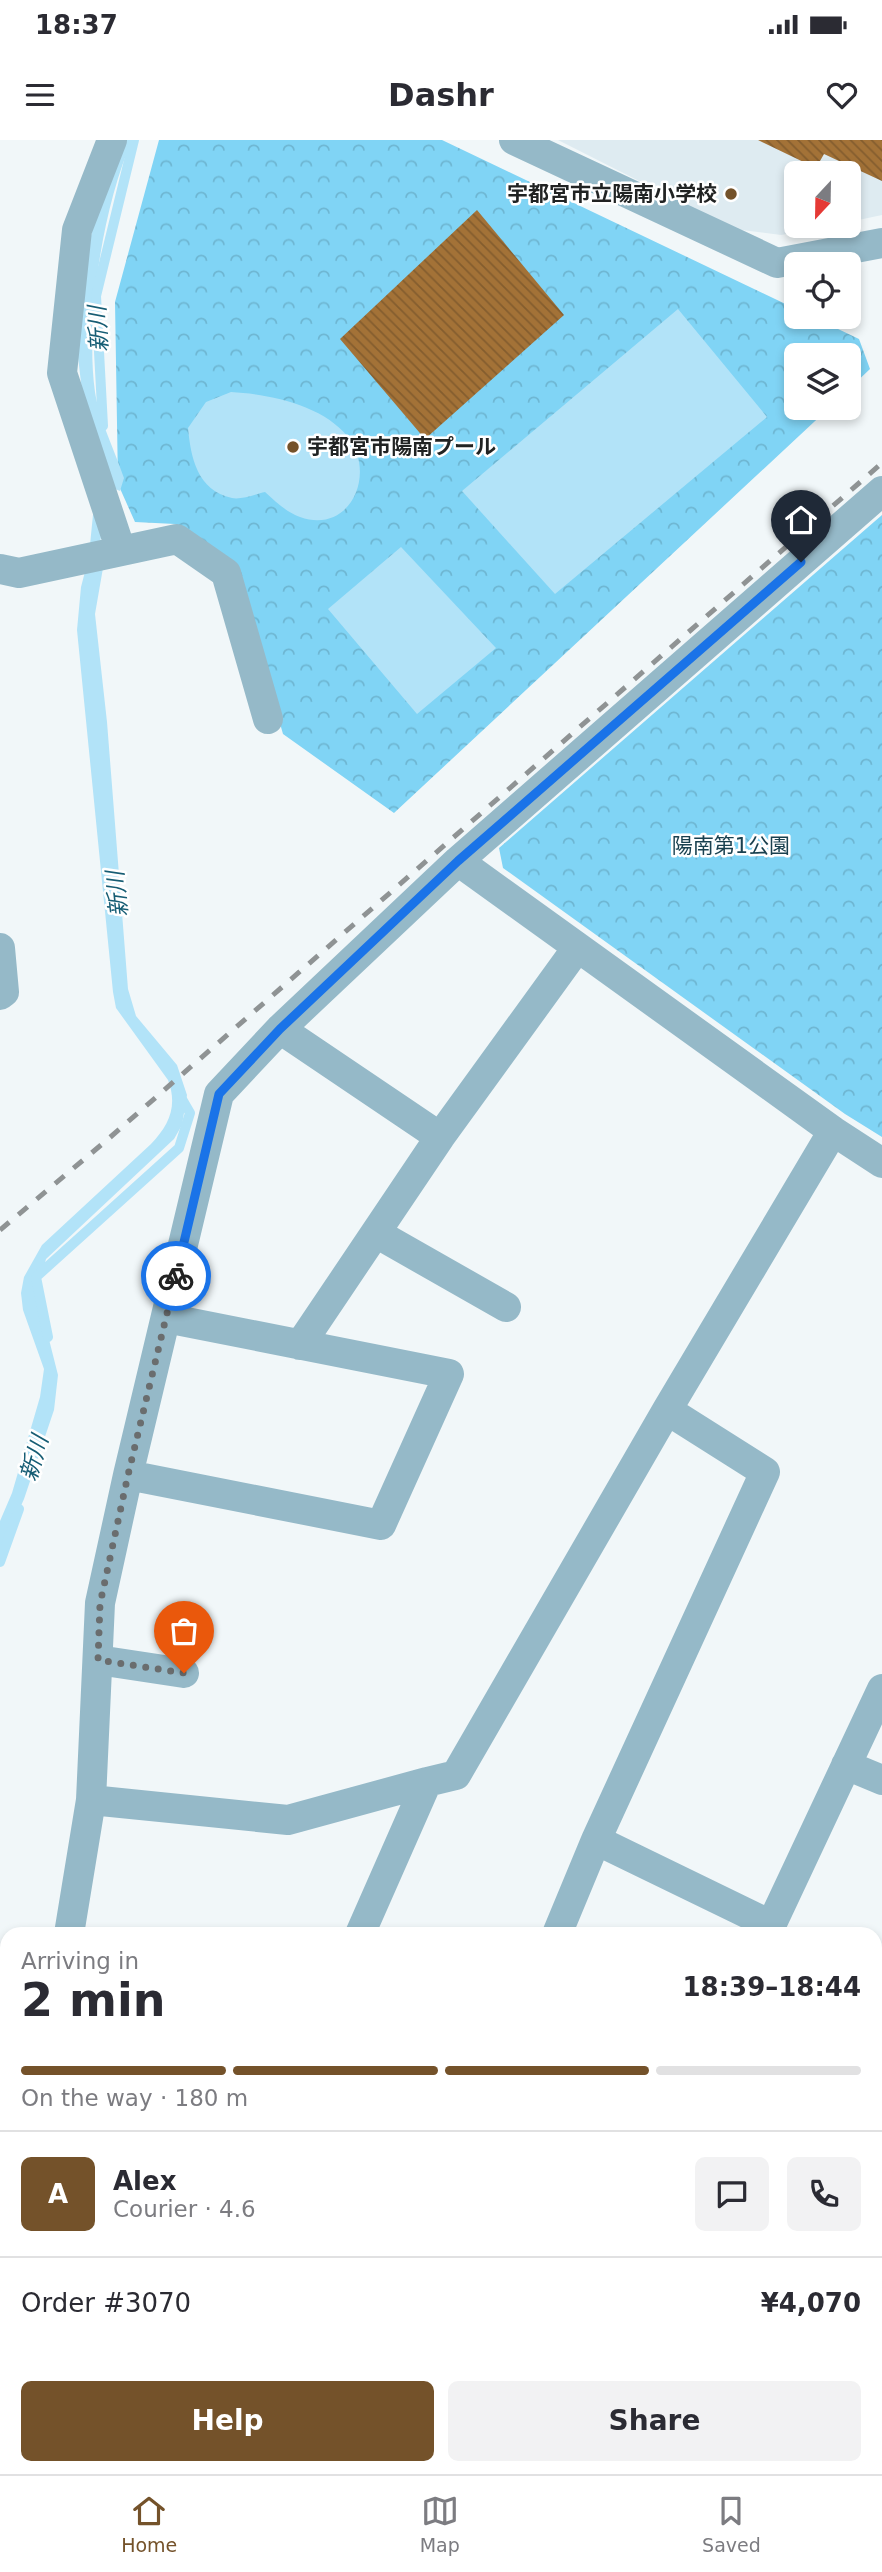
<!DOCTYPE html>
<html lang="en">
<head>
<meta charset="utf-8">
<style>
	:root { --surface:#fff; --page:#f2f2f3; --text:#2b2b33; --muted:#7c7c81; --line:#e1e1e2; --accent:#74522a }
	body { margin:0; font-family:"DejaVu Sans","Noto Sans JP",sans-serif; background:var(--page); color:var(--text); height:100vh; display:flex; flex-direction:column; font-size:26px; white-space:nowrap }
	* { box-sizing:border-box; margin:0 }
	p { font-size:23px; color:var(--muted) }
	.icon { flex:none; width:38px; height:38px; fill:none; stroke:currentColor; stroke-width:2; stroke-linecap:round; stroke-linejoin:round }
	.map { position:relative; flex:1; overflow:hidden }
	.panel { position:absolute; left:0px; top:1787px; width:882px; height:548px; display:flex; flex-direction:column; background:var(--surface); border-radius:21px 21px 0 0; box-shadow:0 4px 10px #0003 }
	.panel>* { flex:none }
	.needle { width:46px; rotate:202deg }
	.tools { position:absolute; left:784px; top:21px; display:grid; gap:14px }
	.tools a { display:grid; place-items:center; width:77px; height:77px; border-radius:10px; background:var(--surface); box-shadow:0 4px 10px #0003; font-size:35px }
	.pin { position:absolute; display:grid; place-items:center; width:60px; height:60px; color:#fff; margin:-72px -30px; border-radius:50% 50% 50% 0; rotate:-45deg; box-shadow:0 0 7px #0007 }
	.pin .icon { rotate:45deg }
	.courier { position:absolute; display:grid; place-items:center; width:70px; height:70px; margin:-35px; border:5px solid #1a73e8; border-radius:50%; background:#fff; color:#222; box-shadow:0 2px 9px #0007 }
	.summary em { font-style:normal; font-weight:600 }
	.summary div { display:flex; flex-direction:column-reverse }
	.summary { display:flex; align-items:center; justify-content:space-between; height:119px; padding:0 21px }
	h1 { font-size:46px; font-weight:600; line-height:52px }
	.bar { display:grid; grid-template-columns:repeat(4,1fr); gap:10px 7px; align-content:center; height:84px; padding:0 21px }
	.bar i { height:9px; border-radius:5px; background:var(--line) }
	.bar .selected { background:var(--accent) }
	.bar p { grid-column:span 4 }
	.line { display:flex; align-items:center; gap:18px; padding:0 21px; border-top:2px solid var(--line) }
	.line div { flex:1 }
	.round { display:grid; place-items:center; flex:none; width:74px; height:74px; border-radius:10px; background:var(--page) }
	.button { display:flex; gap:14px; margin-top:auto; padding:14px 21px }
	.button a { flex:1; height:80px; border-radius:10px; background:var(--accent); color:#fff; font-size:28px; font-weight:600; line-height:80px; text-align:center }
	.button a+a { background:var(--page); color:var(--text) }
	.status { display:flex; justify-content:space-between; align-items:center; height:49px; padding:0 35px; background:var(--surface); direction:ltr }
	.status svg { height:19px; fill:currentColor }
	header { display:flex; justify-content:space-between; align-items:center; height:91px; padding:0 21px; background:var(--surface); font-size:32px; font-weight:600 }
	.tabs { display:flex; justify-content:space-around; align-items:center; height:98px; border-top:2px solid var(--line); background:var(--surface); font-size:19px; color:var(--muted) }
	.tabs a { display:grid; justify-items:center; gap:4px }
	.tabs .selected { color:var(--accent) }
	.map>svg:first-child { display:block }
</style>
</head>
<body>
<div class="status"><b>18:37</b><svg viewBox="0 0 49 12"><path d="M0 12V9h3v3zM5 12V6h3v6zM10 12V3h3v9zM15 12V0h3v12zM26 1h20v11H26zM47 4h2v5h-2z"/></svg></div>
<header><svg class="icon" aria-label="menu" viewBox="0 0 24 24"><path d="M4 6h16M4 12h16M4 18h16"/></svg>Dashr<svg class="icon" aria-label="heart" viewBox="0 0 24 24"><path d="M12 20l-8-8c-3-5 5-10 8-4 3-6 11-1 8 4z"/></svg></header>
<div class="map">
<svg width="882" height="2334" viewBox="0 0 882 2334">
	<defs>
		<pattern id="forest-crowns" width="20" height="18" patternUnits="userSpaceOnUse" patternTransform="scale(1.75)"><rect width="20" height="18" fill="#80d4f5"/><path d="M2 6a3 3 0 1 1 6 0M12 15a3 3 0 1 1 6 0" fill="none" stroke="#6eb6d2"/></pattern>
		<pattern id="building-back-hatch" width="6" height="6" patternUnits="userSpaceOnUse" patternTransform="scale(1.75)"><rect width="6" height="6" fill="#a37237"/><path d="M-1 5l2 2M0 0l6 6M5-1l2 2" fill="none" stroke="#845d2e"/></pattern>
	</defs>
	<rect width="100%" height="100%" fill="#f1f7f9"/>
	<path fill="#deebf1" d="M558,0H882V75L849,82V33H796V86H829L781,95L734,89Z
		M875,2167L882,2169V2334H97L104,2328H875Z"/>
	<path fill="url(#forest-crowns)" d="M159,0H442L796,169V177H813L859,199L870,229L849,249V215H796V268H829L394,673L283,594L234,422L175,384L135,382L118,344L115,162Z
		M882,375V997L845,974L503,728L499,708Z"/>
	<path fill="#80d4f5" d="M179,2328H382L380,2334H177Z"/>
	<path fill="#b2e3f8" d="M120,0H132C103,67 85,179 95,252C99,279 115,311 124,338L120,351L106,345L84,268L78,217L89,105L103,42Z
		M678,169L767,277L555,454L462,351Z
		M231,252C269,254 323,265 348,297C377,334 350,395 300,377C286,372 275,361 265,352C256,354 241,360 232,358C197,350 191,318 188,288L206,262Z
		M401,407L496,508L417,574L328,469Z
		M87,424L103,428L95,474L107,582L128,849L136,876L177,925L187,955L182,985L174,999L46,1119L37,1152L58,1235L54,1270L24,1359L0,1413V1381L12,1353L40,1257L44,1229L23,1170L21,1153L24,1137L42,1105L151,1004C169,985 178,966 168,940L116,868L113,852L77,490L81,447Z"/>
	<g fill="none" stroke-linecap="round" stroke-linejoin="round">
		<path stroke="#b2e3f8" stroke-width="10" d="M103,286L96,156L134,0
			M94,415L98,375
			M48,1197L36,1137L179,1008L190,973L179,954
			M0,1422L19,1369"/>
	</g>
	<path fill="url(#building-back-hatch)" d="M758,0H882V41L824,14L816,28Z
		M477,70L564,175L425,299L340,199Z"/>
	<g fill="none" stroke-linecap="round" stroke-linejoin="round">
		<path stroke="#95b9c8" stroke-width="30" d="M112,0L77,90L62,233L121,411
			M514,0L777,123L882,103
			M0,429L19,433L177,399L226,433L268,579
			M0,808L4,852L0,855
			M280,889L440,997
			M833,991L882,1023
			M376,1093L506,1167
			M300,1205L440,997L577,808
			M128,1335L381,1385L449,1234L166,1178
			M98,1520L184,1533
			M846,1625L882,1640
			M91,1660L288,1680L427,1642
			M596,1700L765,1332L667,1270
			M69,1794L91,1660L100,1463L128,1335L219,954L280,889L458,721L882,351
			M360,1794L427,1642L456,1635L667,1270L833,991L458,721
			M557,1794L596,1700L771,1785
			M767,1794L882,1549
			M875,2013L882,1998
			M0,2174L7,2167"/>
		<path stroke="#8f9394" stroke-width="5" stroke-dasharray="12 12" stroke-linecap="butt" d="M0,1090L107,1000L882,323"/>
	</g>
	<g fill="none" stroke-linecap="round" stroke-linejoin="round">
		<path stroke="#6a6d6e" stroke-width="7" stroke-dasharray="0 12.6" d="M176,1136L128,1335L100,1464L98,1520L184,1533"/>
		<path stroke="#1a73e8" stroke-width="9" d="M176,1136L219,954L280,889L458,721L801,422"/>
	</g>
	<g fill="#74522a" stroke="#fff" stroke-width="2.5">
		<circle cx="731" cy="54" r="7"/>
		<circle cx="293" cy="307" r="7"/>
	</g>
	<g text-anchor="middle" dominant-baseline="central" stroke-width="5" stroke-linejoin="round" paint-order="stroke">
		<g font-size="21" font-weight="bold" fill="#212323" stroke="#fff" text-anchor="end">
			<text x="717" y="54">宇都宮市立陽南小学校</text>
			<text x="307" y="307" text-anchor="start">宇都宮市陽南プール</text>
		</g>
		<g font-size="21" fill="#19404f" stroke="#fff">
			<text x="731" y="706">陽南第1公園</text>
		</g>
		<g font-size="23" font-style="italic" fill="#165d74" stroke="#fff">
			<text transform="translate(98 189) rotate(-93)">新川</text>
			<text transform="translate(117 754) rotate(-96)">新川</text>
			<text transform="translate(34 1318) rotate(-74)">新川</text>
		</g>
	</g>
</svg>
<div class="tools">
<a><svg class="needle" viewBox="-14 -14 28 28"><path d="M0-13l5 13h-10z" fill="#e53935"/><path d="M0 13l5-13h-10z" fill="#7c7c81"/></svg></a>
<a><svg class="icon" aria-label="locate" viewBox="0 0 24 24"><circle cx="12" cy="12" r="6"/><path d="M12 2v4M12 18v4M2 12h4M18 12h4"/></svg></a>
<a><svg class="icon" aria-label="layers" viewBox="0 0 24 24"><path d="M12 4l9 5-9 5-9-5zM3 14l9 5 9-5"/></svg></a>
</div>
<div class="pin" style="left:184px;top:1533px;background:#ea580c"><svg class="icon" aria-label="bag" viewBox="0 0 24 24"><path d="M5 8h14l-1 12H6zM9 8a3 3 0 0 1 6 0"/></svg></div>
<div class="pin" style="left:801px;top:422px;background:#1f2937"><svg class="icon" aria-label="home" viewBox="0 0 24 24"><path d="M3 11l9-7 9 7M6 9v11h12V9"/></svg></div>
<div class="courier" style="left:176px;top:1136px"><svg class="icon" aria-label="bike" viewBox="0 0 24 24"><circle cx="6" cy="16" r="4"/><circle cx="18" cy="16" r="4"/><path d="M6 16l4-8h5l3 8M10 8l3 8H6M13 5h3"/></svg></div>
<section class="panel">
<div class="summary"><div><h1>2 min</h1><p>Arriving in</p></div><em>18:39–18:44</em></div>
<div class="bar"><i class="selected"></i><i class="selected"></i><i class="selected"></i><i></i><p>On the way · 180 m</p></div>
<div class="line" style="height:126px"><b class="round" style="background:var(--accent);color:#fff">A</b><div><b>Alex</b><p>Courier · 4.6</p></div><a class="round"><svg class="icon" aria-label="chat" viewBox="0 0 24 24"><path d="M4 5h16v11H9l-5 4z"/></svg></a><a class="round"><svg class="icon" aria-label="phone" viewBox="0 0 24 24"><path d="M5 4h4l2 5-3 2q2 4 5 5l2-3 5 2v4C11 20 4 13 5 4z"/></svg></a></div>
<div class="line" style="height:91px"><div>Order #3070</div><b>¥4,070</b></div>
<div class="button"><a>Help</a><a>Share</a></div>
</section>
</div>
<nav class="tabs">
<a class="selected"><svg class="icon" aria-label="home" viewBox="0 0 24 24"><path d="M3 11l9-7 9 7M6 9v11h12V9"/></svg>Home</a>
<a><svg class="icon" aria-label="map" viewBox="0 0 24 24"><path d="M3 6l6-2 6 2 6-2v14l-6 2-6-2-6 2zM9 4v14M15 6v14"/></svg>Map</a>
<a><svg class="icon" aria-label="saved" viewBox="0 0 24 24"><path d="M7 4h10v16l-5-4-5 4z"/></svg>Saved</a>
</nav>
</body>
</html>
